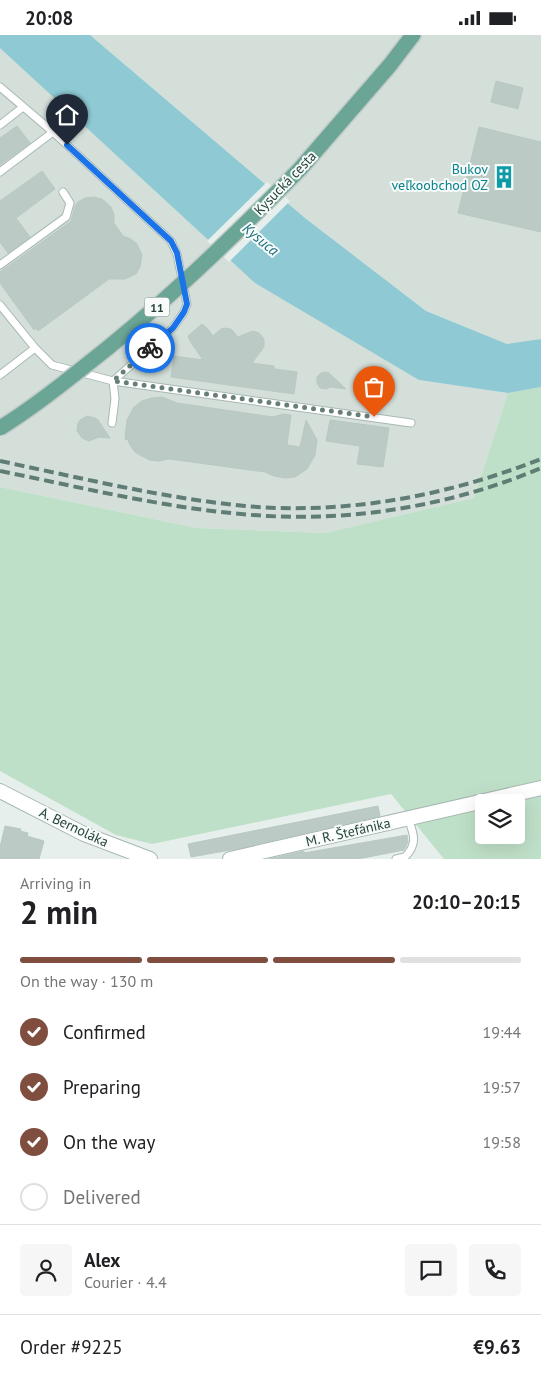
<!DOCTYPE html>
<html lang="en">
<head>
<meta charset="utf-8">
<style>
	:root { --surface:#fff; --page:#f6f6f6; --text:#202124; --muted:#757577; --line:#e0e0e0; --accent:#7f4e3f }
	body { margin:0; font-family:"PT Sans",sans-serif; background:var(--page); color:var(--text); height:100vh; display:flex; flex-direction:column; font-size:19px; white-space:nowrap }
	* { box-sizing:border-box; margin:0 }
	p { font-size:16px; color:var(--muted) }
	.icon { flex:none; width:28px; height:28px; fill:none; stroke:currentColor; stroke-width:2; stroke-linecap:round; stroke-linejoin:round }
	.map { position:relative; height:824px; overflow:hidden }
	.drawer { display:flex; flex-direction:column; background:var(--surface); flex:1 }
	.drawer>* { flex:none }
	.controls { position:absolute; left:475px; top:759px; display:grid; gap:10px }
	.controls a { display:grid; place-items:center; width:50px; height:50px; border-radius:5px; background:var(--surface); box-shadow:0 5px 20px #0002; font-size:25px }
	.pin { position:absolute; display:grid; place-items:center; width:42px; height:42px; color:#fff; margin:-51px -21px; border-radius:50% 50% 50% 0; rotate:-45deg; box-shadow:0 0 5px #0007 }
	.pin .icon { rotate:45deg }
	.courier { position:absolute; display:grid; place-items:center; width:50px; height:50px; margin:-25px; border:4px solid #1a73e8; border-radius:50%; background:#fff; color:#222; box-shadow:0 1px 6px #0007 }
	.summary em { font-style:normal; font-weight:700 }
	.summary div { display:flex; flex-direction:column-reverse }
	.summary { display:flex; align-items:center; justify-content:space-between; height:85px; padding:0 20px }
	h1 { font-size:32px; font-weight:700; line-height:38px }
	.bar { display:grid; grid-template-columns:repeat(4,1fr); gap:8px 5px; align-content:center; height:60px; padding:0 20px }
	.bar i { height:6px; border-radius:4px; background:var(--line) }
	.bar .selected { background:var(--accent) }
	.bar p { grid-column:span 4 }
	.line { display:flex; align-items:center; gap:12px; padding:0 20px; border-top:1px solid var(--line) }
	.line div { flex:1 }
	.round { display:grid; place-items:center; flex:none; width:52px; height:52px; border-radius:5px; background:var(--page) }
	ol { padding:0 20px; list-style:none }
	li { display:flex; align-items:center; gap:15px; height:55px }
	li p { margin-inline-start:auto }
	li .icon { padding:5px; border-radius:50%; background:var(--accent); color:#fff; stroke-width:4 }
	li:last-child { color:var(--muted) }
	li i { width:28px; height:28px; border:2px solid var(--line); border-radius:50% }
	.status { display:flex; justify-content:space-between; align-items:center; height:35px; padding:0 25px; background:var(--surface); direction:ltr }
	.status svg { height:14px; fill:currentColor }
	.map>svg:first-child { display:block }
</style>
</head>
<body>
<div class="status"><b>20:08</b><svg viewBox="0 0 49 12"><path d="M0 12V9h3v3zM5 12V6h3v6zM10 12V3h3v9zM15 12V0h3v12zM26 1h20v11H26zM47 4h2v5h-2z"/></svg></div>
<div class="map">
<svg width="541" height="824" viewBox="0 0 541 824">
	<rect width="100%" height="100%" fill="#e6efeb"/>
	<path fill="#d4dfda" d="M90,0H541V304L507,309L426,276L305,183Z
		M0,13L419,345L508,358L474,463L325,498L197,493L0,452Z"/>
	<path fill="#bfe0c8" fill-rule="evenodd" d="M541,352V824H444L391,759L152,809L116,800L0,736V452L197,493L325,498L474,463L508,358ZM484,768H516V800H484Z"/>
	<path fill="#8ec9d4" d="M0,0H90L305,183L426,276L507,309L541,304V352L508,358L419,345L255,248L0,13Z"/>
	<path fill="#e6efeb" d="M267,147L290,166L229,227L207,206Z"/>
	<path fill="#bbcac4" stroke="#b8c9c2" d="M496,46L523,53L518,74L491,67Z
		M17,91L30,108L0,130V103Z
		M479,92L541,107V197L458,178Z
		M42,136L55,154L16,183L30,202L8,218L0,207V166Z
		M94,162L102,164L111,172L114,180V188L123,201L131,204L137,209L142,220L140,232L136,239L125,244H109L38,296L36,293L34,295L0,248V237L71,186L75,171L78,167L85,163Z
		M202,289L207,293L213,301L221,294L224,293L231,294L238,302L253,296L259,298L264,304V312L252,328L274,331V334L297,337L294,359L171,342L174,321L203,325L190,306L188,301Z
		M326,337L329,338L346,354L331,352L326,354L320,353L317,348V342L321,338Z
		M162,362L177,368L273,382L283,379L291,380L287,410L300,412L306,385L317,405L315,420L307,434L295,442L285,443L274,441L265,437L169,424L159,426L149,425L135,417L130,410L128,405L125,404L127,385L134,372L142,366L152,363Z
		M87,381L95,383L98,385L110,403L99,402L89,406L82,403L77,396L78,388L80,385Z
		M330,385L389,393L383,432L357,429L360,411L326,406Z
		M378,771L380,781L236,814L191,822L188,809Z
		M5,791L21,794L20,796L28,798L27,801L44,806L39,824H0V812Z
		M407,800L408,807L404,815L363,823L356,824H269L304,816V818Z"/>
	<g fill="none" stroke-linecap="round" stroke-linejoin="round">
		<defs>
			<path id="service" d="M0,52L53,97L171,206L177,219L187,269L184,277L173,293L113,346L115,364L112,388
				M0,90L23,72
				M0,137L53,97
				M0,230L66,182L70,168L63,157
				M0,270L35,313L52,330L113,346L411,388
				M0,340L35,313
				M396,824L405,822C418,809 414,799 408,783"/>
			<path id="minor" d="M0,756L84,799L150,824
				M230,824L541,753"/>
			<path id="primary" d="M300,134L390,30L413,0"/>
		</defs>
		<use href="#service" stroke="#a8b8b2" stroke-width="9"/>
		<use href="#minor" stroke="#a8b8b2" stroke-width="16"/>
		<use href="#primary" stroke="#c2cac8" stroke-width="18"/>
		<use href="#service" stroke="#fff" stroke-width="7"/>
		<use href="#minor" stroke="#fff" stroke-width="14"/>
		<use href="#primary" stroke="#6aa596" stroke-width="15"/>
		<path stroke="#5f7d75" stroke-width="4" stroke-dasharray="10 5" stroke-linecap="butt" d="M0,426C81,443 163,463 245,471C346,480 447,461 541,424
			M0,436C89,454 177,476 268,481C360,486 456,469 541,433"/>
		<defs>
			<path id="primary-bridge" d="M0,393C28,376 55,355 80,335C159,274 230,205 300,134"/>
		</defs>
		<use href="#primary-bridge" stroke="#c2cac8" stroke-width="18" stroke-linecap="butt"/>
		<use href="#primary-bridge" stroke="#6aa596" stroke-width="15"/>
	</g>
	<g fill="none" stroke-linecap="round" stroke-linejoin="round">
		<path stroke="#687f78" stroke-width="5" stroke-dasharray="0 9" d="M150,313L113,346L374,382"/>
		<path stroke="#1a73e8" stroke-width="6" d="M67,110L171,206L177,218L187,269L184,277L173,293L150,313"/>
	</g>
	<defs>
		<symbol id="building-bare" viewBox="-9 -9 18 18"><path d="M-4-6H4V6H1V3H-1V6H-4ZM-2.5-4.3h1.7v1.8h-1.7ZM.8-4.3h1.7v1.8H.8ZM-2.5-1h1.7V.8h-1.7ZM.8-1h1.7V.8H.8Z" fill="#0f9aa8" stroke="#f7fbf9" stroke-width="2.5" paint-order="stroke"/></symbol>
	</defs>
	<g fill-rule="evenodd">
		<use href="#building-bare" x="488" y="126" width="32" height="32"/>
	</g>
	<g text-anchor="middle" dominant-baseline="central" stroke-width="4" stroke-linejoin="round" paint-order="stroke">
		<rect fill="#f7fbf9" stroke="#637a73" stroke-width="1" x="144.5" y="262.5" width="25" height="19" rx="4"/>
		<g font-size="12" font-weight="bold" fill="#24423a">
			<text x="157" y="272">11</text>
		</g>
		<g font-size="14" fill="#0d838f" stroke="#f7fbf9" text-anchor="end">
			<text x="488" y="134">Bukov<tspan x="488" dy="16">veľkoobchod OZ</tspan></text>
		</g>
		<g font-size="14" fill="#24423a" stroke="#f7fbf9">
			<text transform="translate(285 148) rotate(-46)">Kysucká cesta</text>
			<text transform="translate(74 792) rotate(25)">A. Bernoláka</text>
			<text transform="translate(348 797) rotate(-13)">M. R. Štefánika</text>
		</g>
		<g font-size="15" font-style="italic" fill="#1c6f80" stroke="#f7fbf9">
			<text transform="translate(261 204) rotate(40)">Kysuca</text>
		</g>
	</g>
</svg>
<div class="controls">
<a><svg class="icon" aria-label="layers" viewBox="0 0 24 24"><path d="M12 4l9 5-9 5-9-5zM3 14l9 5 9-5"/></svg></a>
</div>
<div class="pin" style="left:374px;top:382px;background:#ea580c"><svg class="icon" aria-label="bag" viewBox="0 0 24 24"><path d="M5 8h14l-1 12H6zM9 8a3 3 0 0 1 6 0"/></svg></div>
<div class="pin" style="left:67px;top:110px;background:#1f2937"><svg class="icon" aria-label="home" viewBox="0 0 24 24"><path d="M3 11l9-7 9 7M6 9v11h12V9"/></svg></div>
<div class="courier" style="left:150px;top:313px"><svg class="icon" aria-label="bike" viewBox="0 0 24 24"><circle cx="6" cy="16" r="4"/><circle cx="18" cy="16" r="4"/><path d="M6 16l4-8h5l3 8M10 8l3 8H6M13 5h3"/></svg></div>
</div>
<section class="drawer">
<div class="summary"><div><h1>2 min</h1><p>Arriving in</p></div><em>20:10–20:15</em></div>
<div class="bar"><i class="selected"></i><i class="selected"></i><i class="selected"></i><i></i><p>On the way · 130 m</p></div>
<ol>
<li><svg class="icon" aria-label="check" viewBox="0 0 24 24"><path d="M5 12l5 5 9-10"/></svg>Confirmed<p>19:44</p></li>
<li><svg class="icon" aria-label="check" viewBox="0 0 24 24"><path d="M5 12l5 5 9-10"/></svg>Preparing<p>19:57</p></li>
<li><svg class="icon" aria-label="check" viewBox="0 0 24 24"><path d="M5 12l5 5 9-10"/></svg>On the way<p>19:58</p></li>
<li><i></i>Delivered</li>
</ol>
<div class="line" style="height:90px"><a class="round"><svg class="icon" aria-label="person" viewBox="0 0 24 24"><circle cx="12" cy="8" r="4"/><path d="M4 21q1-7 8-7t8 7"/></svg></a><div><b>Alex</b><p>Courier · 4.4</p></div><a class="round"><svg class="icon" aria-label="chat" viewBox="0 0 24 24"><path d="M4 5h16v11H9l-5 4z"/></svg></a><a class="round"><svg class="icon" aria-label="phone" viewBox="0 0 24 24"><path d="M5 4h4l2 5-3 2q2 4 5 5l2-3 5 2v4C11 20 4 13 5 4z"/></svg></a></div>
<div class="line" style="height:65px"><div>Order #9225</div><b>€9.63</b></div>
</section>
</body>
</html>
